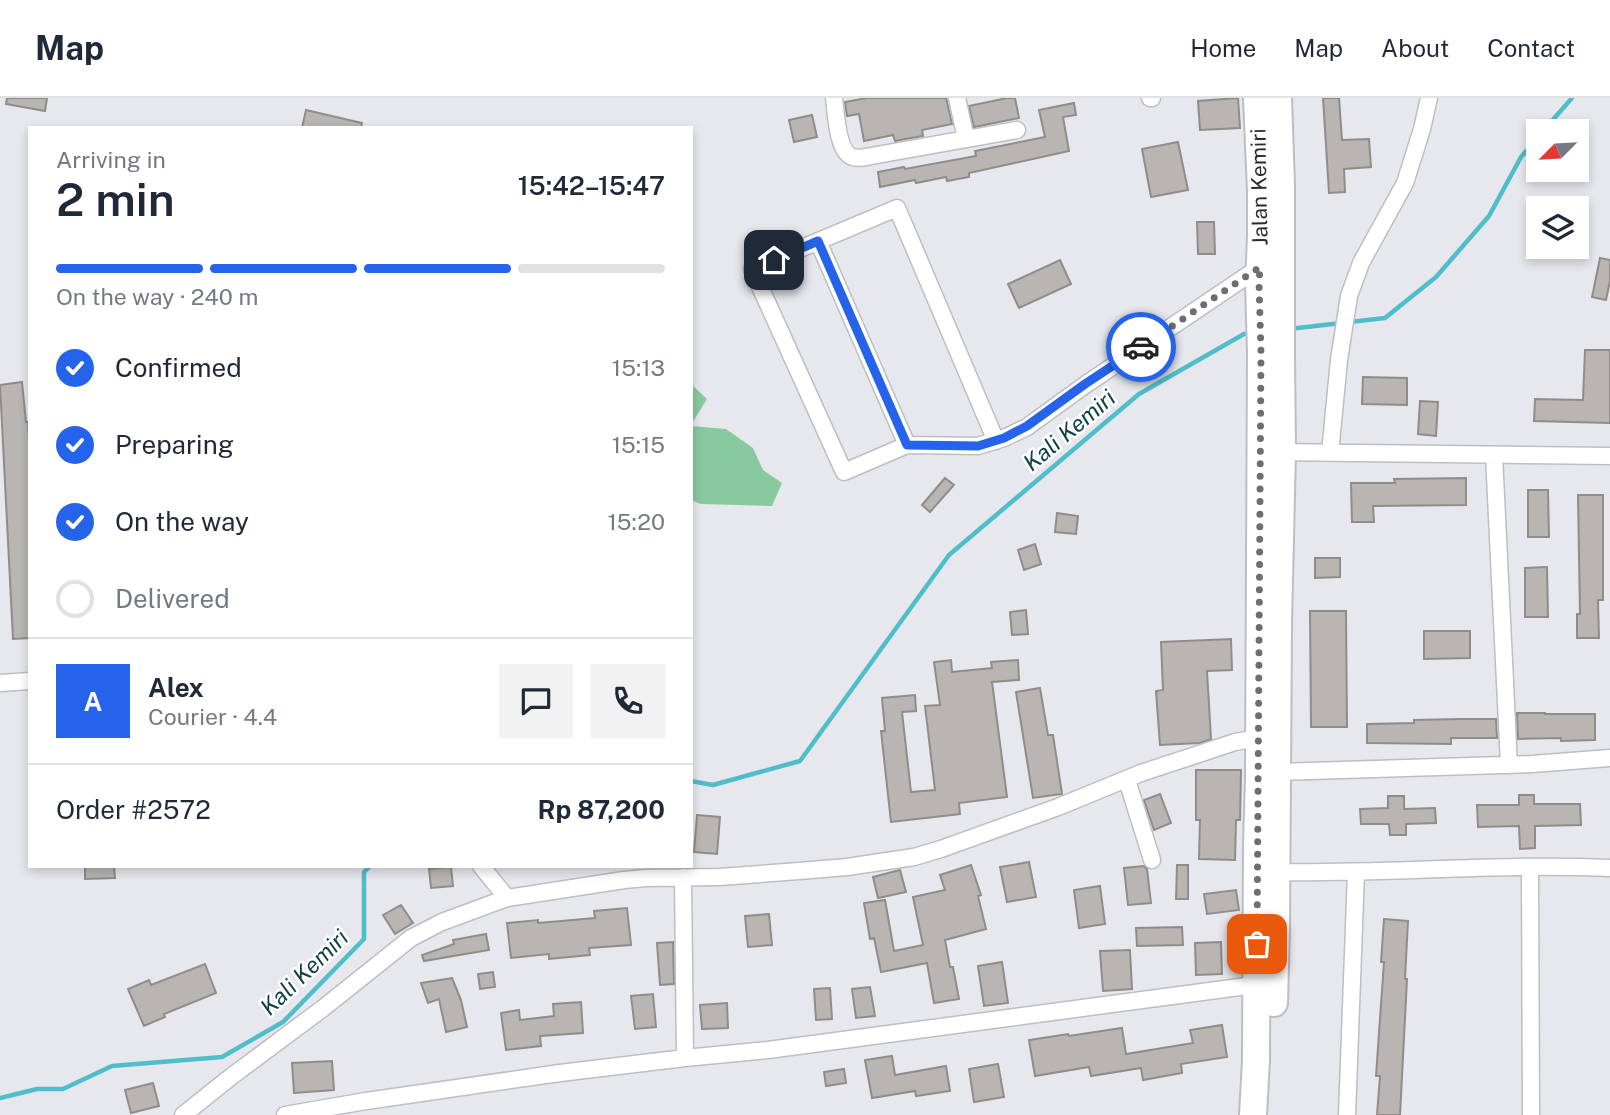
<!DOCTYPE html>
<html lang="en">
<head>
<meta charset="utf-8">
<style>
	:root { --surface:#fff; --page:#f2f2f3; --text:#1f2937; --muted:#747a83; --line:#e0e1e3; --accent:#2563eb }
	body { margin:0; font-family:"Public Sans",sans-serif; background:var(--page); color:var(--text); height:100vh; display:flex; flex-direction:column; font-size:26px; white-space:nowrap }
	* { box-sizing:border-box; margin:0 }
	p { font-size:23px; color:var(--muted) }
	.icon { flex:none; width:38px; height:38px; fill:none; stroke:currentColor; stroke-width:2; stroke-linecap:round; stroke-linejoin:round }
	.map { position:relative; flex:1; overflow:hidden }
	.sheet { position:absolute; left:28px; top:28px; width:665px; height:742px; display:flex; flex-direction:column; background:var(--surface); border-radius:0px; box-shadow:0 4px 10px #0003 }
	.sheet>* { flex:none }
	.needle { width:46px; rotate:246deg }
	.controls { position:absolute; left:1526px; top:21px; display:grid; gap:14px }
	.controls a { display:grid; place-items:center; width:63px; height:63px; border-radius:0px; background:var(--surface); box-shadow:0 4px 10px #0003; font-size:35px }
	.pin { position:absolute; display:grid; place-items:center; width:60px; height:60px; color:#fff; margin:-30px; border-radius:14px; box-shadow:0 4px 10px #0006 }
	.courier { position:absolute; display:grid; place-items:center; width:70px; height:70px; margin:-35px; border:5px solid #2563eb; border-radius:50%; background:#fff; color:#222; box-shadow:0 2px 9px #0007 }
	.overview em { font-style:normal; font-weight:600 }
	.overview div { display:flex; flex-direction:column-reverse }
	.overview { display:flex; align-items:center; justify-content:space-between; height:119px; padding:0 28px }
	h1 { font-size:46px; font-weight:600; line-height:52px }
	.bar { display:grid; grid-template-columns:repeat(4,1fr); gap:10px 7px; align-content:center; height:84px; padding:0 28px }
	.bar i { height:9px; border-radius:5px; background:var(--line) }
	.bar .selected { background:var(--accent) }
	.bar p { grid-column:span 4 }
	.line { display:flex; align-items:center; gap:18px; padding:0 28px; border-top:2px solid var(--line) }
	.line div { flex:1 }
	.round { display:grid; place-items:center; flex:none; width:74px; height:74px; border-radius:0px; background:var(--page) }
	ol { padding:0 28px; list-style:none }
	li { display:flex; align-items:center; gap:21px; height:77px }
	li p { margin-inline-start:auto }
	li .icon { padding:7px; border-radius:50%; background:var(--accent); color:#fff; stroke-width:4 }
	li:last-child { color:var(--muted) }
	li i { width:38px; height:38px; border:4px solid var(--line); border-radius:50% }
	header { display:flex; align-items:center; gap:42px; box-sizing:border-box; height:98px; padding:0 35px; background:var(--surface); border-bottom:2px solid var(--line) }
	header strong { font-size:33px }
	nav { display:flex; gap:38px; margin-inline-start:auto; font-size:24px }
	.map>svg:first-child { display:block }
</style>
</head>
<body>
<header>
<strong>Map</strong>
<nav><a>Home</a><a>Map</a><a>About</a><a>Contact</a></nav>
</header>
<div class="map">
<svg width="1610" height="1017" viewBox="0 0 1610 1017">
	<rect width="100%" height="100%" fill="#e7e8ed"/>
	<path fill="#89c99f" d="M691,286L707,301L691,327Z
		M691,328L726,331L753,350L763,372L782,385L772,408L701,406L691,402Z"/>
	<g fill="none" stroke-linecap="round" stroke-linejoin="round">
		<path stroke="#50bdca" stroke-width="4.5" d="M1543,33L1572,0
			M1289,231L1385,220L1436,179L1489,118L1521,59L1538,39
			M691,683L713,687L800,663L949,457L1139,296L1244,236L1252,235
			M0,1000L37,991H63L112,968L222,959L283,924L364,841V774L370,768"/>
	</g>
	<path fill="#b9b5b2" stroke="#908c89" stroke-width="2" d="M7,0H47L45,13L6,6Z
		M867,0H946L952,26L922,32L923,38L905,41L895,43L893,37L864,43L859,16L847,18L845,4Z
		M1007,0H1015L1019,20L974,29L969,8Z
		M1238,0L1240,30L1200,32L1198,3Z
		M1323,0H1339L1342,42L1369,41L1371,69L1344,71L1345,94L1329,95Z
		M1074,5L1076,17L1063,19L1069,53L969,75V79L947,83L946,79L916,85L915,82L880,89L878,74L904,69L905,71L976,58L975,53L1045,39L1039,12Z
		M306,12L362,25L361,30H302Z
		M812,17L817,39L794,44L789,22Z
		M1178,44L1188,92L1151,99L1142,51Z
		M1197,124H1214L1215,156H1198Z
		M1600,160L1610,162V183L1606,202L1592,199Z
		M1060,162L1071,186L1019,210L1008,186Z
		M1585,252H1610V325L1534,323L1535,301L1583,302Z
		M1363,279L1407,280V307L1362,306Z
		M22,284L26,324H28L30,359V540L13,541L0,287Z
		M1420,303L1438,304L1436,338L1418,336Z
		M945,380L954,387L930,414L922,407Z
		M1466,380V407L1373,408L1374,424H1352L1351,385H1395L1394,381Z
		M1528,392H1548L1549,439H1528Z
		M1578,397H1603V502H1598L1599,540H1577V516H1580Z
		M1057,415L1078,418L1076,436L1055,434Z
		M1035,446L1041,466L1024,472L1018,452Z
		M1315,460H1340V479L1315,480Z
		M1547,469L1548,519H1525V470Z
		M1026,512L1028,536L1012,537L1010,514Z
		M1310,513H1346L1347,629H1311Z
		M1424,533H1470V560L1424,561Z
		M1231,541L1232,572L1207,573L1211,641L1200,645L1160,647L1156,593L1163,592L1161,544Z
		M951,562L952,574L992,570L991,564L1018,562L1019,582L992,584L1007,699L959,705L960,716L891,724L881,633H885L882,600L915,597L916,613L902,614L911,694L935,692L925,608L940,607L934,564Z
		M1040,590L1048,637H1053L1062,696L1033,700L1016,594Z
		M1517,615H1545V616H1595V642L1561,643V640L1518,641Z
		M1461,621H1496L1497,640H1451V646L1367,645V626L1414,625V622Z
		M1196,672H1241L1240,722H1236L1235,762L1199,761L1200,722H1196Z
		M1160,696L1171,725L1154,732L1144,702Z
		M1519,697H1534V706H1580L1581,727L1535,728V750L1520,751L1519,728L1478,729L1477,707H1519Z
		M1388,698H1404V711L1435,710L1436,725L1406,726V737H1390L1389,726H1361L1360,711L1388,710Z
		M697,717L720,719L717,756L694,754Z
		M1029,764L1036,799L1007,804L1000,769Z
		M971,767L981,797L978,798L986,831L945,842L950,869H953L959,901L934,905L927,865L881,874L874,840L870,841L864,805L885,802L894,853L923,847L913,799L945,792L940,777Z
		M1177,767H1188V801H1176Z
		M85,768H114L115,780L85,781Z
		M1144,768L1147,771L1151,805L1128,807L1124,770Z
		M451,769L453,788L431,790L429,771Z
		M900,772L906,794L878,800L873,779Z
		M1100,788L1105,826L1079,830L1074,792Z
		M1236,792L1239,812L1207,816L1204,796Z
		M401,807L413,825L395,836L383,817Z
		M627,810L631,847L589,850L590,857L549,861V856L511,860L507,825L538,822V825L595,820L594,813Z
		M769,816L772,847L748,849L745,818Z
		M1384,821L1408,823L1405,881H1407L1400,1017H1377L1380,978H1376L1384,864H1381Z
		M1182,829L1183,847L1137,848L1136,830Z
		M486,836L489,852L424,863L422,857L454,846L453,842Z
		M673,844L674,886L660,887L657,845Z
		M1221,844L1222,876L1196,877L1195,845Z
		M1130,852L1132,891L1103,893L1100,853Z
		M1002,864L1008,905L984,908L978,868Z
		M205,866L216,895L164,916L165,919L144,928L128,891L149,882L151,887Z
		M493,874L495,889L480,891L478,876Z
		M452,880L461,902L467,929L446,934L439,901L428,905L421,885Z
		M870,889L875,918L856,920L852,891Z
		M830,890L832,921L816,922L814,891Z
		M653,896L656,929L635,931L631,898Z
		M581,904L583,935L540,938L541,948L506,952L501,915L519,912L520,922L554,918L553,906Z
		M727,905L728,930L702,931L700,907Z
		M1222,927L1227,959L1181,966L1182,975L1143,982L1141,970L1091,978L1089,969L1035,978L1029,942L1068,936L1069,938L1122,930L1126,956L1193,945L1190,932Z
		M892,958L895,977L946,968L950,993L916,998L915,993L872,1000L865,962Z
		M332,963L334,992L294,995L292,965Z
		M998,966L1004,999L974,1004L969,971Z
		M844,971L846,985L826,988L824,974Z
		M153,985L159,1008L131,1015L125,992Z"/>
	<g fill="none" stroke-linecap="round" stroke-linejoin="round">
		<defs>
			<path id="minor" d="M834,0C836,14 837,55 853,59C858,61 866,59 871,58L1017,32
				M957,0L966,41
				M1150,0H1152
				M818,143L907,347
				M996,343L897,110L752,171L844,374L907,347L978,348L1004,340L1027,329L1085,287L1260,169
				M1276,354L1610,358
				M1330,355L1339,262L1349,198L1361,165L1405,85L1422,31L1429,0
				M1494,357L1509,667
				M0,585L30,583
				M1278,674L1532,666L1610,660
				M1127,682L1152,762
				M481,768L507,800
				M1530,769L1531,1017
				M1276,774C1387,776 1499,765 1610,770
				M683,779L685,960
				M183,1017L232,978L322,911L411,840L442,824L507,800L624,782L646,780L720,779L799,773L847,769L914,759L941,751L1058,709L1141,675L1235,644L1265,639
				M285,1017L366,1003L560,975L685,960L768,952L1262,886
				M1347,1017L1356,774"/>
			<path id="trunk" d="M1274,905L1276,831L1278,526L1282,354L1281,255V87L1278,0
				M1253,1017L1256,963L1257,746L1259,679L1261,254L1259,186L1261,138V93L1257,0"/>
		</defs>
		<use href="#minor" stroke="#bdbec3" stroke-width="19"/>
		<use href="#trunk" stroke="#bdbec3" stroke-width="30"/>
		<use href="#minor" stroke="#fff" stroke-width="16"/>
		<use href="#trunk" stroke="#fff" stroke-width="26"/>
	</g>
	<g fill="none" stroke-linecap="round" stroke-linejoin="round">
		<path stroke="#6d6e71" stroke-width="7" stroke-dasharray="0 12.6" d="M1141,249L1260,169L1259,186L1261,254L1257,846"/>
		<path stroke="#2563eb" stroke-width="9" d="M774,162L818,143L907,347L978,348L1004,340L1027,328L1085,286L1141,249"/>
	</g>
	<g text-anchor="middle" dominant-baseline="central" stroke-width="5" stroke-linejoin="round" paint-order="stroke">
		<g font-size="21" fill="#2c2c2e" stroke="#fff">
			<text transform="translate(1259 89) rotate(-91)">Jalan Kemiri</text>
		</g>
		<g font-size="23" font-style="italic" fill="#104248" stroke="#fff">
			<text transform="translate(1069 332) rotate(-40)">Kali Kemiri</text>
			<text transform="translate(304 874) rotate(-44)">Kali Kemiri</text>
		</g>
	</g>
</svg>
<div class="controls">
<a><svg class="needle" viewBox="-14 -14 28 28"><path d="M0-13l5 13h-10z" fill="#e53935"/><path d="M0 13l5-13h-10z" fill="#747a83"/></svg></a>
<a><svg class="icon" aria-label="layers" viewBox="0 0 24 24"><path d="M12 4l9 5-9 5-9-5zM3 14l9 5 9-5"/></svg></a>
</div>
<div class="pin" style="left:1257px;top:846px;background:#ea580c"><svg class="icon" aria-label="bag" viewBox="0 0 24 24"><path d="M5 8h14l-1 12H6zM9 8a3 3 0 0 1 6 0"/></svg></div>
<div class="pin" style="left:774px;top:162px;background:#1f2937"><svg class="icon" aria-label="home" viewBox="0 0 24 24"><path d="M3 11l9-7 9 7M6 9v11h12V9"/></svg></div>
<div class="courier" style="left:1141px;top:249px"><svg class="icon" aria-label="car" viewBox="0 0 24 24"><path d="M5 17H2v-5l4-1 3-4h7l3 4 3 1v5h-3M9 17h6M6 11h13"/><circle cx="7" cy="17" r="2"/><circle cx="17" cy="17" r="2"/></svg></div>
<section class="sheet">
<div class="overview"><div><h1>2 min</h1><p>Arriving in</p></div><em>15:42–15:47</em></div>
<div class="bar"><i class="selected"></i><i class="selected"></i><i class="selected"></i><i></i><p>On the way · 240 m</p></div>
<ol>
<li><svg class="icon" aria-label="check" viewBox="0 0 24 24"><path d="M5 12l5 5 9-10"/></svg>Confirmed<p>15:13</p></li>
<li><svg class="icon" aria-label="check" viewBox="0 0 24 24"><path d="M5 12l5 5 9-10"/></svg>Preparing<p>15:15</p></li>
<li><svg class="icon" aria-label="check" viewBox="0 0 24 24"><path d="M5 12l5 5 9-10"/></svg>On the way<p>15:20</p></li>
<li><i></i>Delivered</li>
</ol>
<div class="line" style="height:126px"><b class="round" style="background:var(--accent);color:#fff">A</b><div><b>Alex</b><p>Courier · 4.4</p></div><a class="round"><svg class="icon" aria-label="chat" viewBox="0 0 24 24"><path d="M4 5h16v11H9l-5 4z"/></svg></a><a class="round"><svg class="icon" aria-label="phone" viewBox="0 0 24 24"><path d="M5 4h4l2 5-3 2q2 4 5 5l2-3 5 2v4C11 20 4 13 5 4z"/></svg></a></div>
<div class="line" style="height:91px"><div>Order #2572</div><b>Rp 87,200</b></div>
</section>
</div>
</body>
</html>
